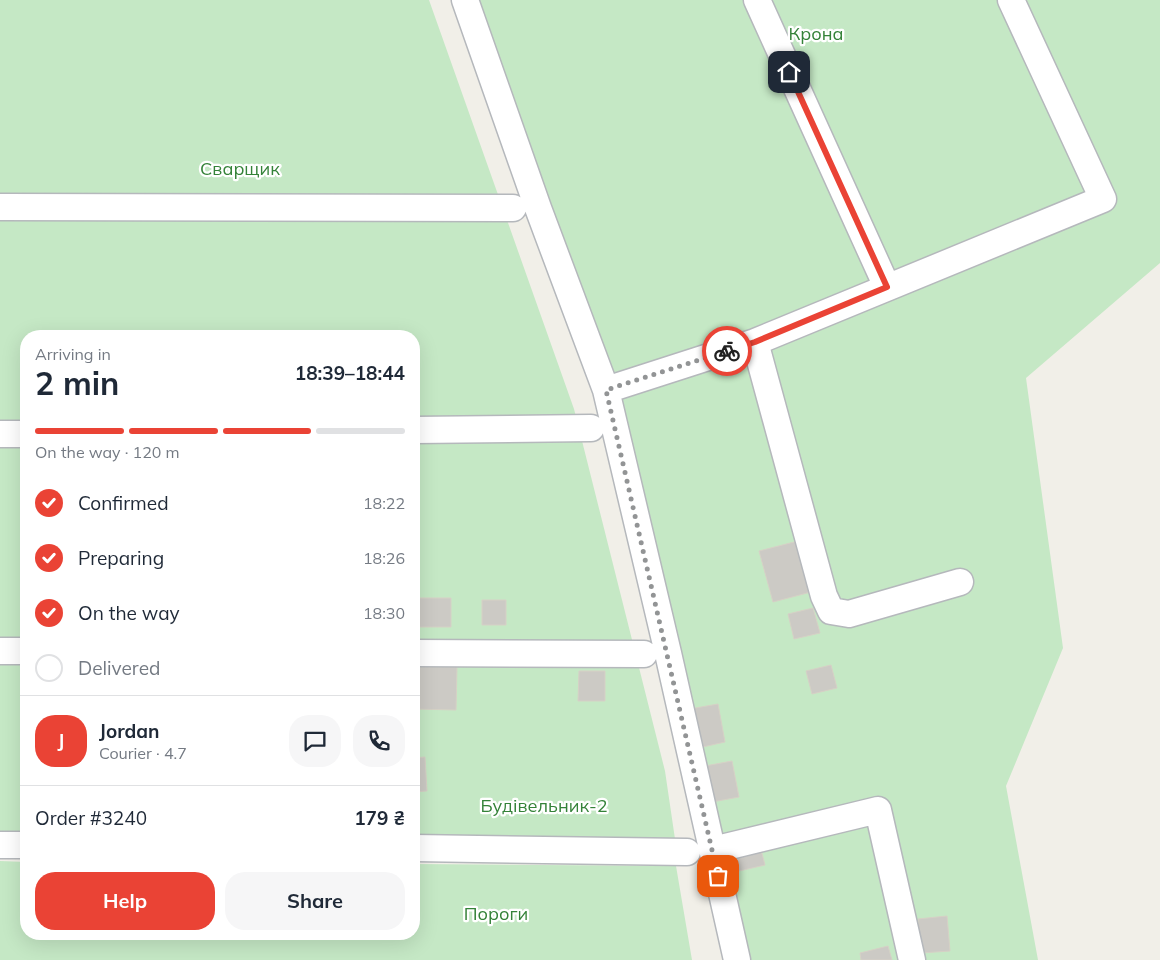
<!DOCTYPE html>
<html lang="en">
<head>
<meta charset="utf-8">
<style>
	:root { --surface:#fff; --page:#f6f6f7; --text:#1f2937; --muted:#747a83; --line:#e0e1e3; --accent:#ea4335 }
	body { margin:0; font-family:Mulish,sans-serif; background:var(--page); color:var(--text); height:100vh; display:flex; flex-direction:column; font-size:19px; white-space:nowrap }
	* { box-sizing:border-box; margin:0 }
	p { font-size:16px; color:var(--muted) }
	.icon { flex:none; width:28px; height:28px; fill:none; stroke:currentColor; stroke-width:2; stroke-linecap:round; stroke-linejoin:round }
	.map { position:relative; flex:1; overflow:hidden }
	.side { position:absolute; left:20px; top:330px; width:400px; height:610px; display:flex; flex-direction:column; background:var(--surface); border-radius:20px; box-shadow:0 5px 20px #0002 }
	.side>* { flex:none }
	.pin { position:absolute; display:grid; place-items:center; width:42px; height:42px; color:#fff; margin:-21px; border-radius:10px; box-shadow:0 2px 8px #0006 }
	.courier { position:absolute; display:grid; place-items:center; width:50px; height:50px; margin:-25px; border:4px solid #ea4335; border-radius:50%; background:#fff; color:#222; box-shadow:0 1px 6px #0007 }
	.summary em { font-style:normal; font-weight:700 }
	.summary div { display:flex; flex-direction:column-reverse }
	.summary { display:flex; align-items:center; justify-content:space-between; height:85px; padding:0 15px }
	h1 { font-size:32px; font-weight:700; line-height:38px }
	.bar { display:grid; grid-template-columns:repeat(4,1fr); gap:8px 5px; align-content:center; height:60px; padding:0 15px }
	.bar i { height:6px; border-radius:4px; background:var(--line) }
	.bar .active { background:var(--accent) }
	.bar p { grid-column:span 4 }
	.line { display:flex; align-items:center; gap:12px; padding:0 15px; border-top:1px solid var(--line) }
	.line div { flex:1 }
	.round { display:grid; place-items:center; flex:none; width:52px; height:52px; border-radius:20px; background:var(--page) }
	ol { padding:0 15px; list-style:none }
	li { display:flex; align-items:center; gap:15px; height:55px }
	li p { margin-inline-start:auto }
	li .icon { padding:5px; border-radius:50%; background:var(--accent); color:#fff; stroke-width:4 }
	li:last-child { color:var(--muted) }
	li i { width:28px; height:28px; border:2px solid var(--line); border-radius:50% }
	.cta { display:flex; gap:10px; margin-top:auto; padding:10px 15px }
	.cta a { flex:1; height:58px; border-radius:20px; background:var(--accent); color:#fff; font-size:20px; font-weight:700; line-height:58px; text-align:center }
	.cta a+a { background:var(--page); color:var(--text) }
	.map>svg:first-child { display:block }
</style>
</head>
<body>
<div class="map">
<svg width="1160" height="960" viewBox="0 0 1160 960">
	<rect width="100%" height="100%" fill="#f1efe8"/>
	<path fill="#c5e8c5" d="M0,0H429L574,409L665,771L675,839L414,840V336H26V841L0,840Z
		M474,0H1160V263L1026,378L1063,648L1006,786L1038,960H745L662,614Z
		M0,861L26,862V934H414V864L676,866L692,960H0Z"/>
	<path fill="#cccac5" stroke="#d6d1c6" d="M798,541L811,592L773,602L759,551Z
		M416,598H451V627H416Z
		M482,600H506V625H482Z
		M813,608L820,633L794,639L788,614Z
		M831,665L837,688L812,694L806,671Z
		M414,667H457L456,710L414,709Z
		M579,671H605V701H578Z
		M718,704L725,742L698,748L690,709Z
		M425,757L427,791L414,792V758Z
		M732,761L739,797L712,802L705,766Z
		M759,842L765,865L735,872L729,849Z
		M947,916L950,951L921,953L918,919Z
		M888,946L892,960H861L860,953Z"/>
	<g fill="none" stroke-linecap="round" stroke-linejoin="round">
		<defs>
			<path id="minor" d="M465,0L538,208L606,390L668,653L737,960
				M757,0L887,287
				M0,207L513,208
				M755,342L824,596L831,611L849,614L960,582
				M606,390L755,342L1103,199L1011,0
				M414,430L591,428
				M0,434H26
				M0,651H26
				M414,653L644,654
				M0,845H26
				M414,848L687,852
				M713,850L878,810L912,960"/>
		</defs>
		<use href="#minor" stroke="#b5b8bc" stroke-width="29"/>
		<use href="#minor" stroke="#fff" stroke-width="26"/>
	</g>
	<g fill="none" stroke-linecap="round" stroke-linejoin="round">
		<path stroke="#929495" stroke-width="5" stroke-dasharray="0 9" d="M718,876L606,390L727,351"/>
		<path stroke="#ea4335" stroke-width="6" d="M727,351L755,342L887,287L789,72"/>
	</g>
	<g text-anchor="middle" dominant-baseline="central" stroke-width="4.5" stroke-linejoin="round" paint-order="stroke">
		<g font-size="18" fill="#348238" stroke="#fff">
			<text x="816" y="33">Крона</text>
			<text x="240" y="168">Сварщик</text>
			<text x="544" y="805">Будівельник-2</text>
			<text x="496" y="913">Пороги</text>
		</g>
	</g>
</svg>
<div class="pin" style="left:718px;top:876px;background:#ea580c"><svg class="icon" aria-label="bag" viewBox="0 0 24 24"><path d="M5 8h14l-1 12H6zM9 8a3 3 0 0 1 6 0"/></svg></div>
<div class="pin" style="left:789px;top:72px;background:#1f2937"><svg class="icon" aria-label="home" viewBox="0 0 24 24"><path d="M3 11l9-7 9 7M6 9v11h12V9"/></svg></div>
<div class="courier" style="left:727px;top:351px"><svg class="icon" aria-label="bike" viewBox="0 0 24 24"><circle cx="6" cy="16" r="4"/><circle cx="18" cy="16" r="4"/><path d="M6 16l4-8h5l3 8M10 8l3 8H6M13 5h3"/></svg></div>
<section class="side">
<div class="summary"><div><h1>2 min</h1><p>Arriving in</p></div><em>18:39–18:44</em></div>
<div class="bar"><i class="active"></i><i class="active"></i><i class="active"></i><i></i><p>On the way · 120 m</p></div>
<ol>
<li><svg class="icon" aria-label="check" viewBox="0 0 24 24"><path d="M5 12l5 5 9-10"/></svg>Confirmed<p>18:22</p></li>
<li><svg class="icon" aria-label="check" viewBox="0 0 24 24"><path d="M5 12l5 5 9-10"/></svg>Preparing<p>18:26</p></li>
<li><svg class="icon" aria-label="check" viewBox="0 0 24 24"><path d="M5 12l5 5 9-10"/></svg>On the way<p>18:30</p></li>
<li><i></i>Delivered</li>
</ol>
<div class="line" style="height:90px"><b class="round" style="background:var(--accent);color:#fff">J</b><div><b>Jordan</b><p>Courier · 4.7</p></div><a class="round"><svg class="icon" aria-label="chat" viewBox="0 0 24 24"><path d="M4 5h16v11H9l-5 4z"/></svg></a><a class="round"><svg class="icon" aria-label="phone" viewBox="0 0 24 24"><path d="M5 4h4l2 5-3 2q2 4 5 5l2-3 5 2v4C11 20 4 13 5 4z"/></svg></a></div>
<div class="line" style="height:65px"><div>Order #3240</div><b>179 ₴</b></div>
<div class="cta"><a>Help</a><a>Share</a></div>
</section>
</div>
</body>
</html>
